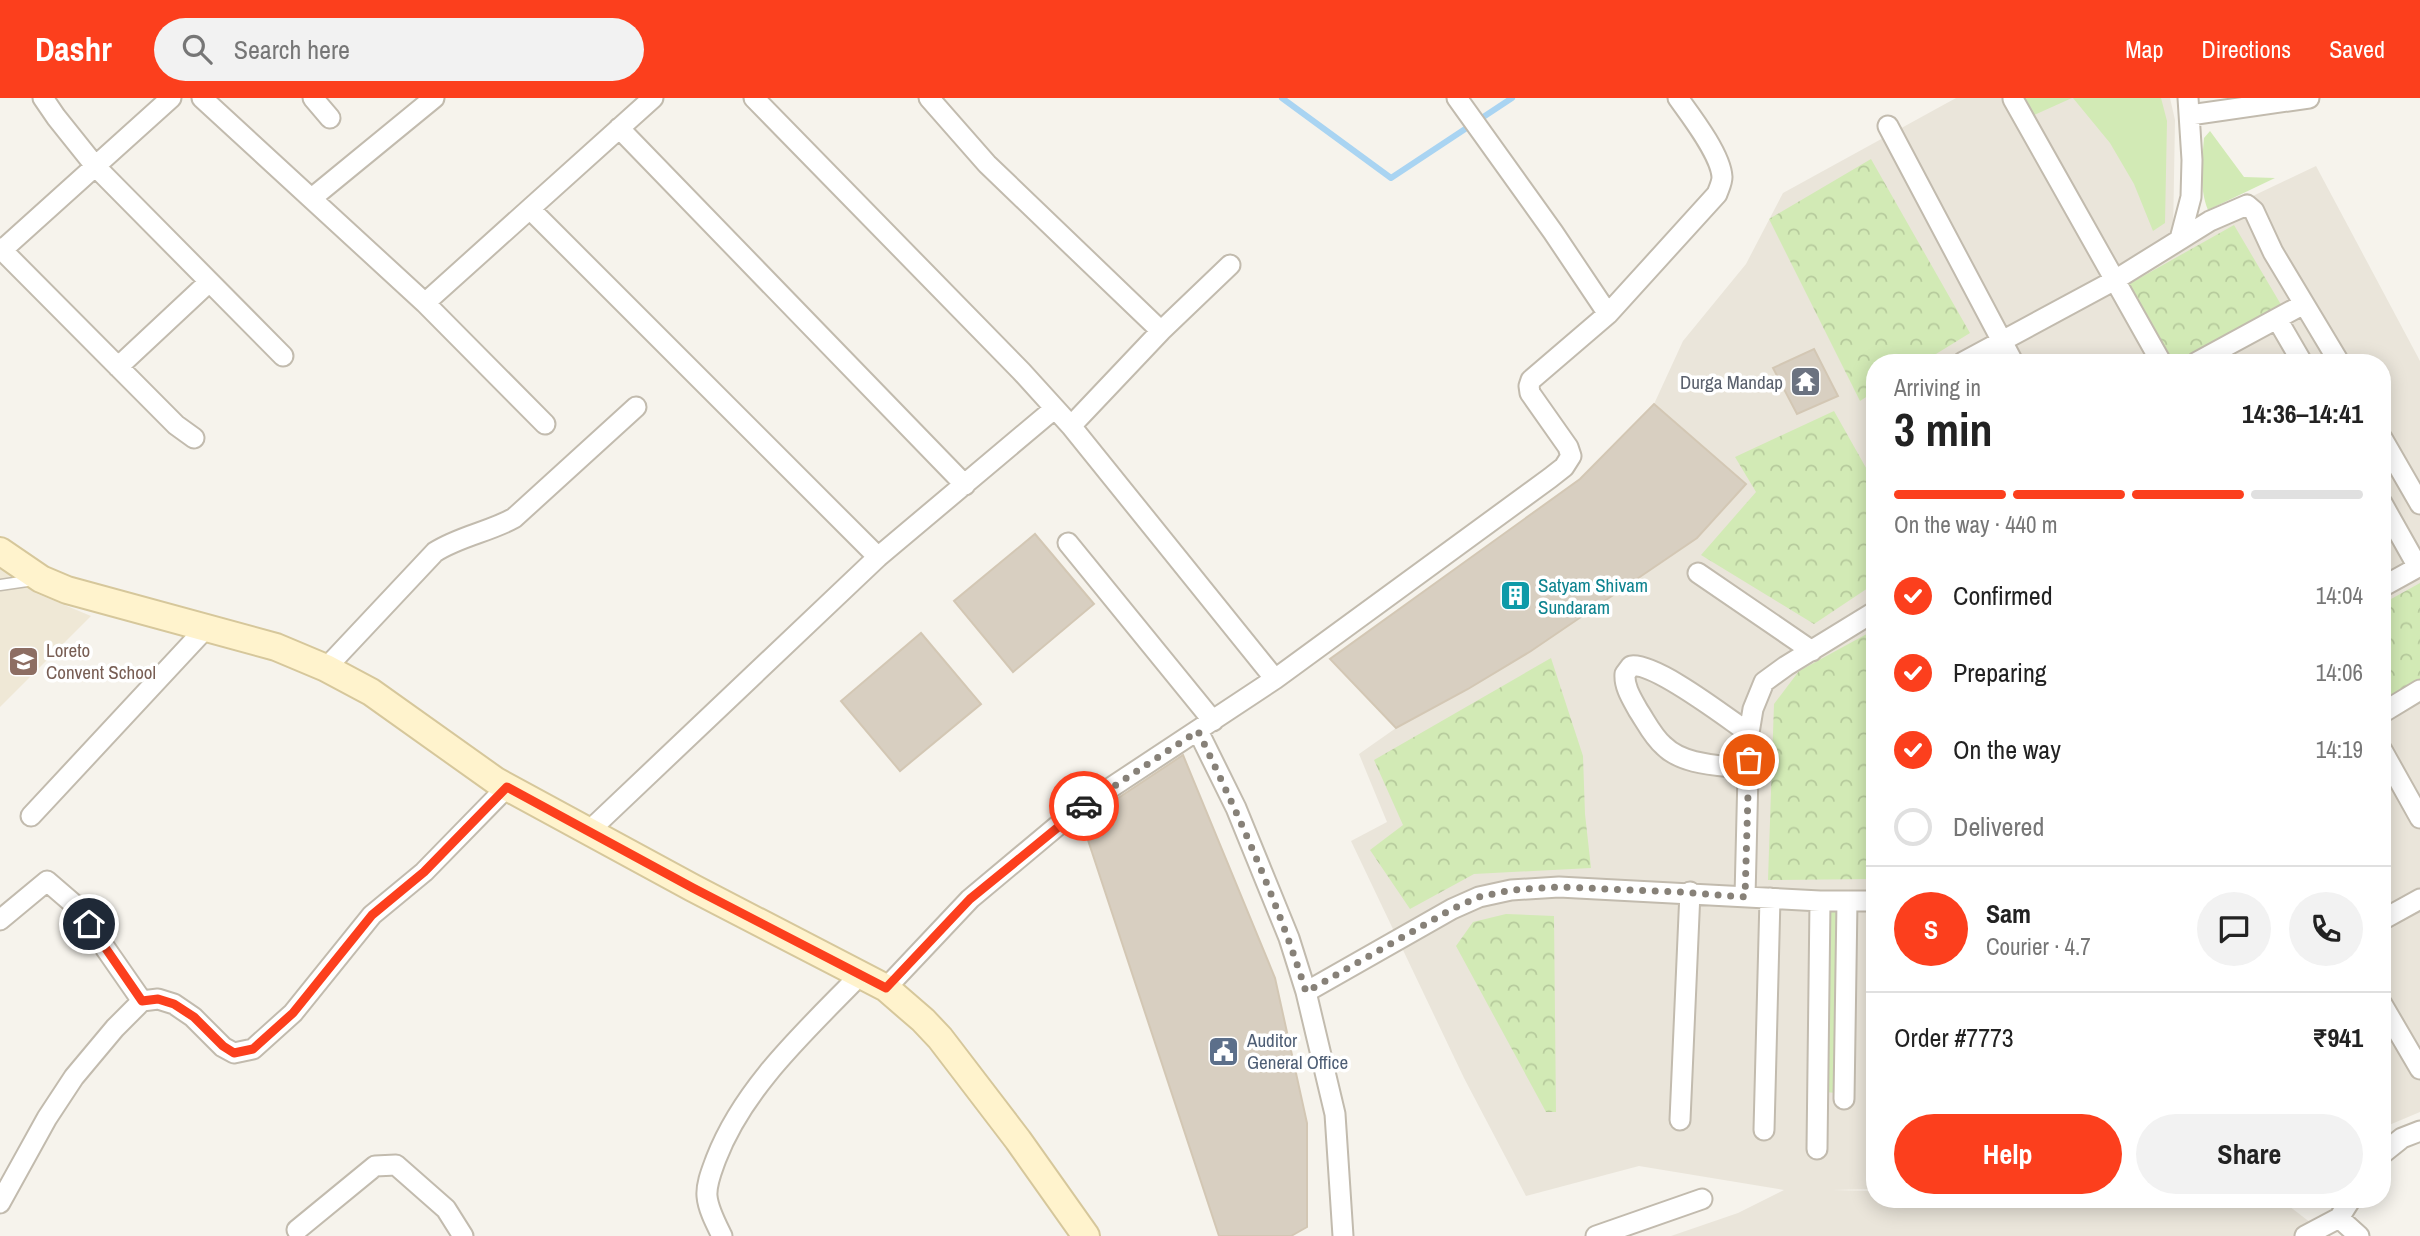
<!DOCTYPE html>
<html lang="en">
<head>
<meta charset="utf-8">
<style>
	:root { --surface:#fff; --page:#f2f2f2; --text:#222; --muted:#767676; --line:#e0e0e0; --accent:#fc3f1d }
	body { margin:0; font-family:"Archivo Narrow",sans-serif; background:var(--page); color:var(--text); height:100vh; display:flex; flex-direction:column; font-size:26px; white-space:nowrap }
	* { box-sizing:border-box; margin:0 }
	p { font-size:23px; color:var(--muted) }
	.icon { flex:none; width:38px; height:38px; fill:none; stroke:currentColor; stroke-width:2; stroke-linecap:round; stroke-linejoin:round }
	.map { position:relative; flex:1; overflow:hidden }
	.details { position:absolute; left:1866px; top:256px; width:525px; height:854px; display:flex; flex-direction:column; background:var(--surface); border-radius:28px; box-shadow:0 4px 18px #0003 }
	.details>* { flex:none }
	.pin { position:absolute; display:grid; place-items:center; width:60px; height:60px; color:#fff; margin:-30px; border:4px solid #fff; border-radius:50%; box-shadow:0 2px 7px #0007 }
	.courier { position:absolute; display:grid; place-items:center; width:70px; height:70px; margin:-35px; border:5px solid #fc3f1d; border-radius:50%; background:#fff; color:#222; box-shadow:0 2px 9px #0007 }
	.summary em { font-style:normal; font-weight:700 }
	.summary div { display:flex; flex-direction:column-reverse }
	.summary { display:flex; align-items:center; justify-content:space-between; height:119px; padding:0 28px }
	h1 { font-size:46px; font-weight:700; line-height:52px }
	.bar { display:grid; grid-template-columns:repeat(4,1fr); gap:10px 7px; align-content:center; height:84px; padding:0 28px }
	.bar i { height:9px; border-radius:5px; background:var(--line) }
	.bar .selected { background:var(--accent) }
	.bar p { grid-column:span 4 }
	.line { display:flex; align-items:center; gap:18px; padding:0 28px; border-top:2px solid var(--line) }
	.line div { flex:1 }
	.round { display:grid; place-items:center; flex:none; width:74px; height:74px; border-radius:37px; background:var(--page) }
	ol { padding:0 28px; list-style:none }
	li { display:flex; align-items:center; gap:21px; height:77px }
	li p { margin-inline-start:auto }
	li .icon { padding:7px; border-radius:50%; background:var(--accent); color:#fff; stroke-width:4 }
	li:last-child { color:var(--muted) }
	li i { width:38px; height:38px; border:4px solid var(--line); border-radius:50% }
	.button { display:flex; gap:14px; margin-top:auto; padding:14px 28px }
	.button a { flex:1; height:80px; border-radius:42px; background:var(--accent); color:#fff; font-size:28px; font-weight:700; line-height:80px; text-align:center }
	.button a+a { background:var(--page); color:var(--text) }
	header { display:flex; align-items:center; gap:42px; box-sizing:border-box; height:98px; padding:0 35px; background:var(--accent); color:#fff }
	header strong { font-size:33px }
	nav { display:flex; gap:38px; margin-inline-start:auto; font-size:24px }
	.search { width:490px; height:63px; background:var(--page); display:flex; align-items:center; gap:18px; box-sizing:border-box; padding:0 24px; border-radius:38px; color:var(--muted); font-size:26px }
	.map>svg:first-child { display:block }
</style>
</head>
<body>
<header>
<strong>Dashr</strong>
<div class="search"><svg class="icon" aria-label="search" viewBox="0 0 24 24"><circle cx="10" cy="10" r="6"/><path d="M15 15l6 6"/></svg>Search here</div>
<nav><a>Map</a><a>Directions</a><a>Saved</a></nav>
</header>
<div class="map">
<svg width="2420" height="1138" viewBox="0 0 2420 1138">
	<defs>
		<pattern id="park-crowns" width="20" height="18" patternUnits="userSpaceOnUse" patternTransform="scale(1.75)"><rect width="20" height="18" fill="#d2eab5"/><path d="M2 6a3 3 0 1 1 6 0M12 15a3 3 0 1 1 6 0" fill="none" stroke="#b6ca9c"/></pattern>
	</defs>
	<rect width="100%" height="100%" fill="#f6f3ec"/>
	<path fill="#eae5da" d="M1956,0H2170L2175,22L2173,136L2316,68L2420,263V1014L2382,1030V264H1874V1091L1833,1092L1874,1093V1101H2280L2328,1138H1671L1738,1115L1784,1092L1639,1068L1526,1098L1464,980L1351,743L1387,724L1359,656L1396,630L1468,591L1531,553L1697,440L1745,387L1654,306L1683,243L1746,166L1783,95Z"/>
	<path fill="#efe8d6" d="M0,466L33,494L91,518L0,609Z"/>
	<path fill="#d2eab5" d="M2021,0H2072L2030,19Z
		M2073,0H2161L2167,23L2165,125L2153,133L2134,86L2110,45Z
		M2210,33L2244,79L2275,80L2208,112C2199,90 2202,63 2204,40Z
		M1829,814H1839L1836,995L1826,994Z"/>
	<path fill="url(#park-crowns)" d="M1871,61L1970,235L1923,264H1874V294L1860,303L1769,121Z
		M2234,127L2283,210L2187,264H2167L2122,190Z
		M1834,313L1874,384V486L1814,526L1701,457L1756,394L1735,359Z
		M2420,485V584L2382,605V506Z
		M1874,532V781L1768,782L1774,606L1799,573Z
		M1551,560L1583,658L1585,716L1591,770L1474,776L1410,811L1370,752L1403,727L1374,662Z
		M1506,816L1554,818L1556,1014H1546L1456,848L1473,824Z"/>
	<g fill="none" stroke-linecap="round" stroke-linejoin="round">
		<path stroke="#a9d4f2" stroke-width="6" d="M1282,0L1391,80L1512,0"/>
	</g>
	<path fill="#d8cfc1" stroke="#d3c7b4" stroke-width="2" d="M1814,251L1838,298L1797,316L1773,270Z
		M1654,306L1746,386L1697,440L1531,553L1468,591L1396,630L1330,561L1580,381Z
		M1035,436L1094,506L1013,574L954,503Z
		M921,535L981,606L900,673L841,603Z
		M1183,657L1275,880L1307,1025V1129L1291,1138H1219L1082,724Z"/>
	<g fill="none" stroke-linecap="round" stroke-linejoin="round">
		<defs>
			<path id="lane" d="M0,487L34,482"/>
			<path id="street" d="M43,0L56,19L96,69L283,258
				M202,0L425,205L545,326
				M313,0L330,20
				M754,0L1021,273L1071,328L1275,581
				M929,0L987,66L1161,233
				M1457,0L1553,134L1608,216
				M2013,1L2161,264
				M2190,17L2309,0
				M1888,28L2013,264
				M619,30L965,387
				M312,100L434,0
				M530,111L878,459
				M2180,141L2191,99L2192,62L2188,0
				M0,150L176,327L194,340
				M0,154L171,0
				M425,205L653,0
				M2277,221L2302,264
				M1963,264L2115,182L2210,123L2247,107L2254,113L2273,154L2339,264
				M2197,264L2304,206
				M118,269L209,184
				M1071,328L1161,233L1230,167
				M2382,340L2420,406
				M2382,405L2418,469
				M1068,445L1213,623
				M1698,475L1812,553
				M2382,489L2420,468
				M326,570L435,454C460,438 489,434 514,420L636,309
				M2382,615L2420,592
				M1198,633L1236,710L1289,840L1306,894L1335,1016L1343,1138
				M2382,652L2420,720
				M1748,671C1722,667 1684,668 1664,648C1653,639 1646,624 1638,612C1632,601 1624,589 1625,576L1631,568C1655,564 1727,620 1749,635
				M31,718L206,530
				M588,734L878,459L1054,311
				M1745,799L1749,635L1753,611L1764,584L1786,568L1874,514
				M0,822L47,783L76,808L142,903
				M2382,822L2420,801
				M886,890L970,801L1074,714L1275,581L1550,380L1564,369L1571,358L1568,349L1530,295L1529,288L1531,282L1608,216L1717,96C1719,90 1722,85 1722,79C1721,57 1691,18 1678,0
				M1306,894L1452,811L1479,799L1511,792L1559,789L1820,803H1874
				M2382,906L2420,971
				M1844,1001L1847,804
				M1680,1022L1690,794
				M1764,1032L1770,800
				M1817,1051L1820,803
				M2382,1056L2402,1040L2420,1033
				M0,1105L47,1020L74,979L115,930L142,903L158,901L174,906L193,919L223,949L234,955L253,951L293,915L372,817L424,774L507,689
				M2339,1120L2359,1138
				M297,1132L375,1068L396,1067L446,1111L463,1138
				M722,1138C716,1126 708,1111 707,1098C706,1086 712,1072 716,1061C744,988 807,932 861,876
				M1596,1138L1702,1101
				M2305,1138L2339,1120L2351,1101"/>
			<path id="secondary" d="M0,453L41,481L67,492L276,549L326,570L371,594L496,683L693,790L886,890L923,922L940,940L1018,1042L1086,1138"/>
		</defs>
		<use href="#lane" stroke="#c2bbae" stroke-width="13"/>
		<use href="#street" stroke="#c2bbae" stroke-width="23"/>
		<use href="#secondary" stroke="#d6c79b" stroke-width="30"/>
		<use href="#lane" stroke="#fff" stroke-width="10"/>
		<use href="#street" stroke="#fff" stroke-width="19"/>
		<use href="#secondary" stroke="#fff3cd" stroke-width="26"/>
	</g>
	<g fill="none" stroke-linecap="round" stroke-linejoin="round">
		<path stroke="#878178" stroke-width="7" stroke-dasharray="0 12.6" d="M1084,708L1198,633C1239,718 1278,804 1306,894L1452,811L1479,799L1511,792L1559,789L1680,794L1745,799L1749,662"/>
		<path stroke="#fc3f1d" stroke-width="9" d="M89,826L142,903L158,901L174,906L194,919L223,948L234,955L253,951L293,915L372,817L424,774L507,689L693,790L886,890L970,801L1084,708"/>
	</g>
	<defs>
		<symbol id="temple-square" viewBox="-11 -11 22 22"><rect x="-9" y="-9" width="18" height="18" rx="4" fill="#6b7280" stroke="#fff"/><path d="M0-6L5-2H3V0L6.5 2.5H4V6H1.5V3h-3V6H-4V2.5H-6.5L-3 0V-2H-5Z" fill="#fff"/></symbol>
		<symbol id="building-square" viewBox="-11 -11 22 22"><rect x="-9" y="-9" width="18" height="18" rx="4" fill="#0f9aa8" stroke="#fff"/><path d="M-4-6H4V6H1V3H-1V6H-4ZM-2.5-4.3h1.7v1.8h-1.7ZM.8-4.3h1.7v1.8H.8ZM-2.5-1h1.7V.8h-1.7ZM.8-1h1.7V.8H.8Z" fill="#fff"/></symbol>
		<symbol id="school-square" viewBox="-11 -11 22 22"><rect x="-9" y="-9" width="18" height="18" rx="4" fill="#8d6e63" stroke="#fff"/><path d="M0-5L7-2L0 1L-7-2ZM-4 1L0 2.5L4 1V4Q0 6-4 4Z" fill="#fff"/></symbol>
		<symbol id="civic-square" viewBox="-11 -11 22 22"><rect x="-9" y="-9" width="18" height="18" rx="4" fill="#5c6f8a" stroke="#fff"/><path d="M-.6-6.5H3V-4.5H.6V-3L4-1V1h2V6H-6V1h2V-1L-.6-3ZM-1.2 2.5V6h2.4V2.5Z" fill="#fff"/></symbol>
	</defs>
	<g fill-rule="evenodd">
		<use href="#temple-square" x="1788" y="266" width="35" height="35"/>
		<use href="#building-square" x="1498" y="480" width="35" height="35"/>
		<use href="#school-square" x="6" y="546" width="35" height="35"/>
		<use href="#civic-square" x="1206" y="936" width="35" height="35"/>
	</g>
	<g text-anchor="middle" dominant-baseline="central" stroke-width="7" stroke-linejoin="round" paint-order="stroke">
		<g font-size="19" fill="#5b616d" stroke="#fff" text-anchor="end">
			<text x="1783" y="284">Durga Mandap</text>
		</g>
		<g font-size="19" fill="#0d838f" stroke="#fff" text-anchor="start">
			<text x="1538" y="487">Satyam Shivam<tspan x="1538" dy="22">Sundaram</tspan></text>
		</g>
		<g font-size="19" fill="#785e54" stroke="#fff" text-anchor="start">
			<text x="46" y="552">Loreto<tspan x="46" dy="22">Convent School</tspan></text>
		</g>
		<g font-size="19" fill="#4e5e75" stroke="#fff" text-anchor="start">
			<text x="1247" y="942">Auditor<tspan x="1247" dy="22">General Office</tspan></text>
		</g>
	</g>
</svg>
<div class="pin" style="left:1749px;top:662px;background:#ea580c"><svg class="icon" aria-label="bag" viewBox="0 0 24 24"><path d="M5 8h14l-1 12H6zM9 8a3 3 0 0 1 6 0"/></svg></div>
<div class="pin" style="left:89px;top:826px;background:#1f2937"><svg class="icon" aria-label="home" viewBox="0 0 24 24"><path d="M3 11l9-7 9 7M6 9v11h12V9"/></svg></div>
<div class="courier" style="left:1084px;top:708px"><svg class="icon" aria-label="car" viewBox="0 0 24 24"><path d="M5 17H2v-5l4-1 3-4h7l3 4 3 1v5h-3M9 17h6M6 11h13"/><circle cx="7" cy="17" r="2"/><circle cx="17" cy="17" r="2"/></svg></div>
<section class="details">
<div class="summary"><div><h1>3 min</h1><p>Arriving in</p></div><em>14:36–14:41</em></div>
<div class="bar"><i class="selected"></i><i class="selected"></i><i class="selected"></i><i></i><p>On the way · 440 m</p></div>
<ol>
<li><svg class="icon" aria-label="check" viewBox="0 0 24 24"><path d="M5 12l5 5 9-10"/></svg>Confirmed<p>14:04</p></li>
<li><svg class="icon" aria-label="check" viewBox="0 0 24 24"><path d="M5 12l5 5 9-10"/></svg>Preparing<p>14:06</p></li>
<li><svg class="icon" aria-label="check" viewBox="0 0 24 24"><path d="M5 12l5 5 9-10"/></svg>On the way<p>14:19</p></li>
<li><i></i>Delivered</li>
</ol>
<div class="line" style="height:126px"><b class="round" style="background:var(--accent);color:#fff">S</b><div><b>Sam</b><p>Courier · 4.7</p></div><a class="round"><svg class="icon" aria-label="chat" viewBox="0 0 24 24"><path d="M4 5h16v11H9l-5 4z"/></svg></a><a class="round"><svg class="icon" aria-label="phone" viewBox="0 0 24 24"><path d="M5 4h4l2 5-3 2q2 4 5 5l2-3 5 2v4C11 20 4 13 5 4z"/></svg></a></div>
<div class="line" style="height:91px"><div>Order #7773</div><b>₹941</b></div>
<div class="button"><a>Help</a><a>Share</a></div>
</section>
</div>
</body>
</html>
